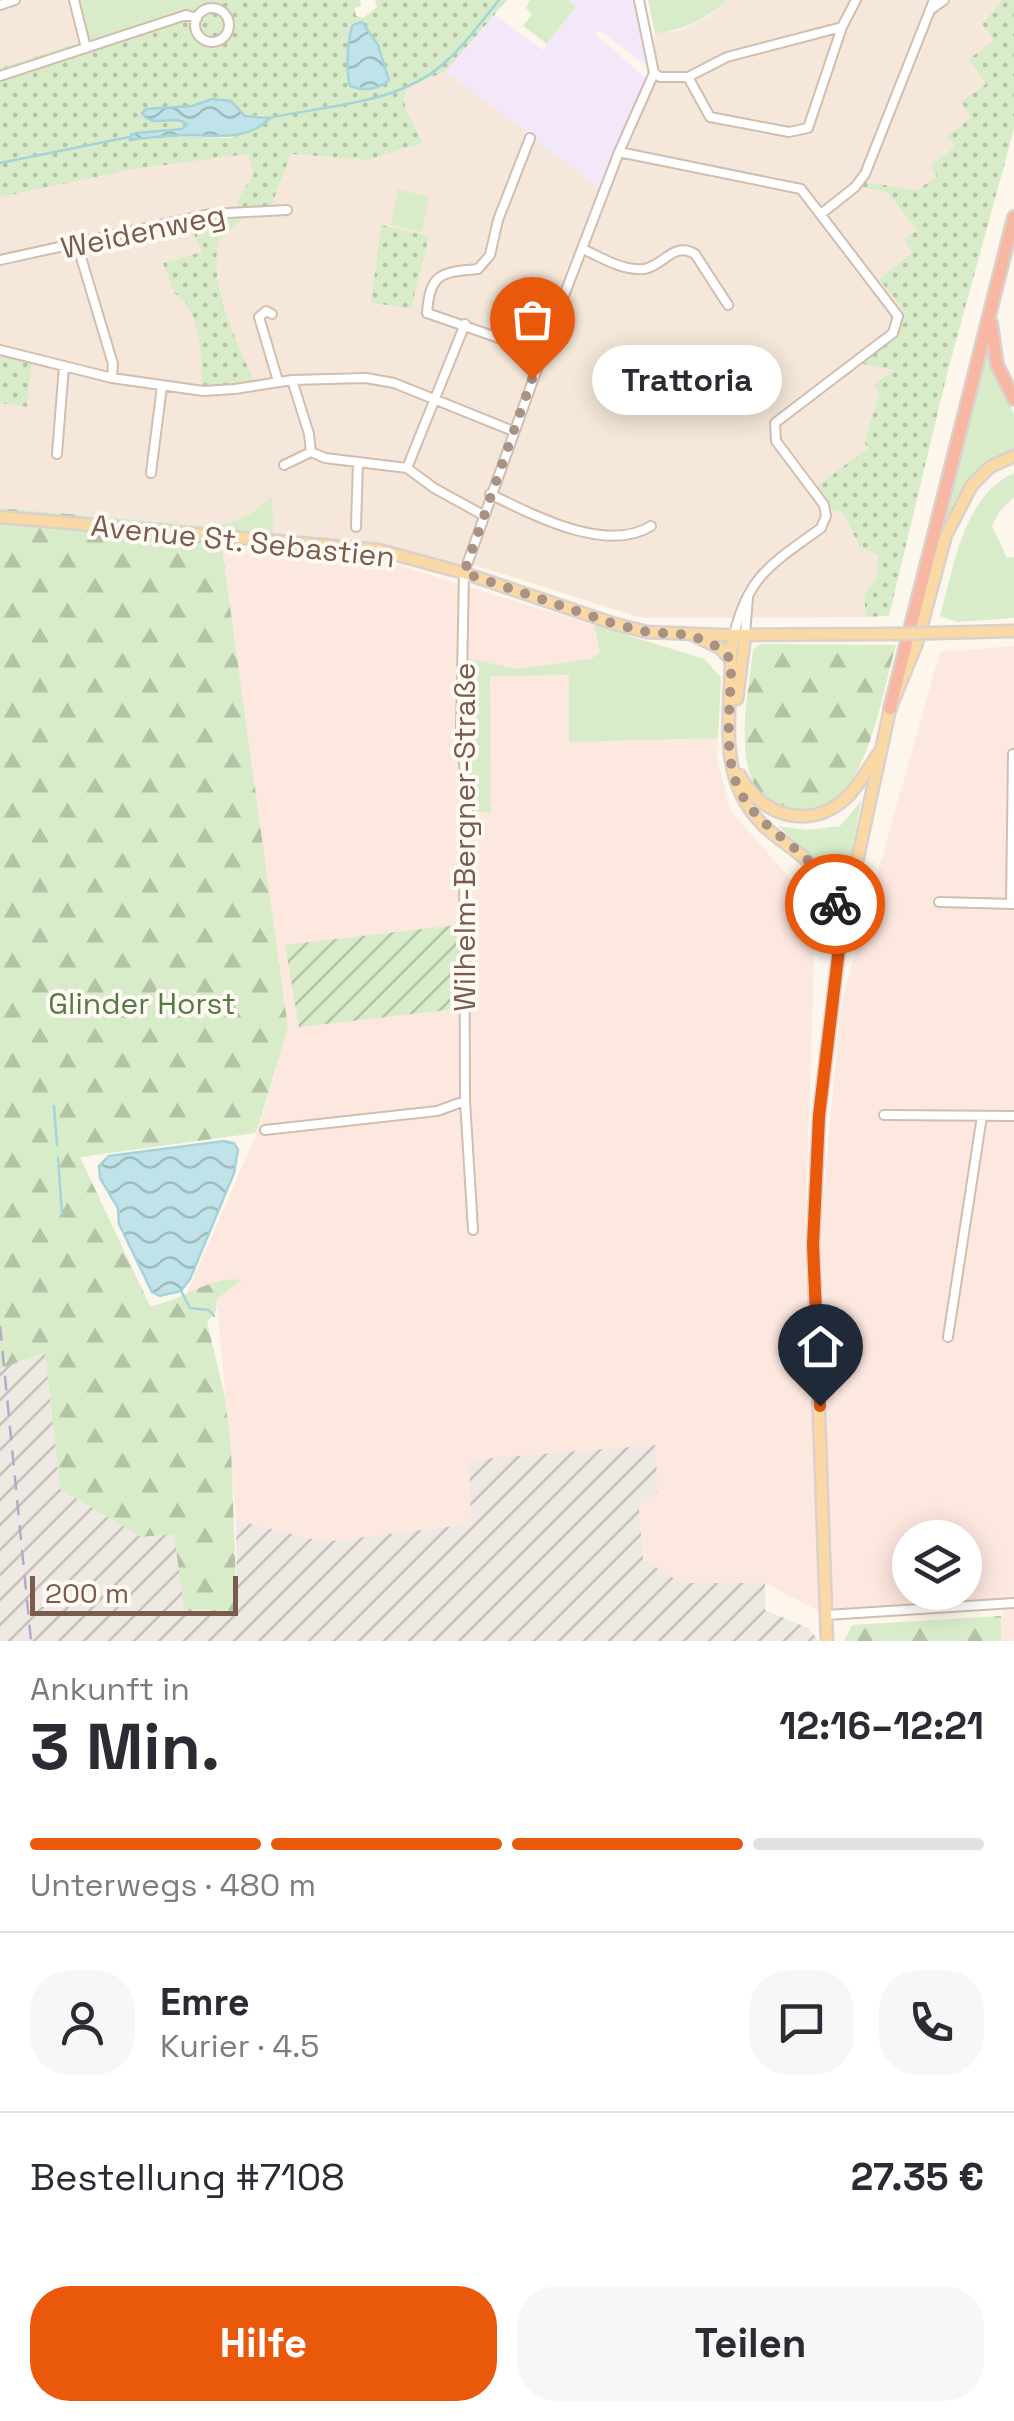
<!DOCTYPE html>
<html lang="de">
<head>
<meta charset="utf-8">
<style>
	:root { --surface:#fff; --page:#f7f7f7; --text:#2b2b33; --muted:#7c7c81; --line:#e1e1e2; --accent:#ea580c }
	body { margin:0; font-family:"Space Grotesk",sans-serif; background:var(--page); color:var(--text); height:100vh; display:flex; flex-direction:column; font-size:38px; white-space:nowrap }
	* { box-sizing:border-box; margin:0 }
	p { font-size:32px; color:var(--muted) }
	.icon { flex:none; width:55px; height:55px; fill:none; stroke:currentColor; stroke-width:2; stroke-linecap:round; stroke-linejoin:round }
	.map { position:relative; height:1641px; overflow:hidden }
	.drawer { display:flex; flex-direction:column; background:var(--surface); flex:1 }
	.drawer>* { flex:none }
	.controls { position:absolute; left:892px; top:1520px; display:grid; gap:20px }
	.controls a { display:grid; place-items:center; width:90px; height:90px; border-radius:50%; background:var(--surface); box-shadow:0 5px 25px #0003; font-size:50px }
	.scale { position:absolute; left:30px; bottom:25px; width:208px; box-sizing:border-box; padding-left:10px; border:5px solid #7a5c4d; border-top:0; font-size:28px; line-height:35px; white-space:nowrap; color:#7a5c4d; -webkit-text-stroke:8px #fffaf3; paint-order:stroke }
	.pin { position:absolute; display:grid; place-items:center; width:85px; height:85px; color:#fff; margin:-102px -42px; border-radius:50% 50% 50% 0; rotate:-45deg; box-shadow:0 0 10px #0007 }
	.pin .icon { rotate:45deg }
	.courier { position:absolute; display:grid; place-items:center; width:100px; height:100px; margin:-50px; border:8px solid #ea580c; border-radius:50%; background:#fff; color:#222; box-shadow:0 2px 12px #0007 }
	.bubble { position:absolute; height:70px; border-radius:35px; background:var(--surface); box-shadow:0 5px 25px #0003; font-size:32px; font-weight:700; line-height:70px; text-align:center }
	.head em { font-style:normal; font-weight:700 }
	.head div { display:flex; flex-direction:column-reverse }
	.head { display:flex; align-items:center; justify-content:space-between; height:170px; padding:0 30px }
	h1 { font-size:65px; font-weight:700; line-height:75px }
	.bar { display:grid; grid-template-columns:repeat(4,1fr); gap:15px 10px; align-content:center; height:120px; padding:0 30px }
	.bar i { height:12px; border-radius:8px; background:var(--line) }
	.bar .on { background:var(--accent) }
	.bar p { grid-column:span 4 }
	.line { display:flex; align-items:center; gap:25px; padding:0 30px; border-top:2px solid var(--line) }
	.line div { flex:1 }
	.round { display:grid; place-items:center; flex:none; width:105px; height:105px; border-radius:40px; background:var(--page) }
	.primary-button { display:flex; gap:20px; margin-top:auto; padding:20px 30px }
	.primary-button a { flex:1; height:115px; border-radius:40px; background:var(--accent); color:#fff; font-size:40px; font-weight:700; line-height:115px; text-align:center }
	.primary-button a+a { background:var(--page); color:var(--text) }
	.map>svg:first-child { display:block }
</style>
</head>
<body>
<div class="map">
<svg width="1014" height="1641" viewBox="0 0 1014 1641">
	<defs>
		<pattern id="industrial-furrows" width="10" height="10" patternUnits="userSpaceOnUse" patternTransform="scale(2.5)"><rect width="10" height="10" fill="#efe9e4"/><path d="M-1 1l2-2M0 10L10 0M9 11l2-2" fill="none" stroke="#c7c0bb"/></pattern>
		<pattern id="forest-firs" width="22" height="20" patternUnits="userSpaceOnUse" patternTransform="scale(2.5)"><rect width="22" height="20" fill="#d8ecc9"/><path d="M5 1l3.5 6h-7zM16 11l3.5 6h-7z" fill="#b4c2a5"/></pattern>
		<pattern id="park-dots" width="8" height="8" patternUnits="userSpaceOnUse" patternTransform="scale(2.5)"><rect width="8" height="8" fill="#d8ecc9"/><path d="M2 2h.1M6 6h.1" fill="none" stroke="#b4c2a5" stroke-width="1.8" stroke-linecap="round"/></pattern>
		<pattern id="garden-furrows" width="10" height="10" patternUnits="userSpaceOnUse" patternTransform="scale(2.5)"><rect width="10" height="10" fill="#d8ecc9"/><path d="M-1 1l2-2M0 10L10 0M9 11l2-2" fill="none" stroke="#b4c2a5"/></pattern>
		<pattern id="water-waves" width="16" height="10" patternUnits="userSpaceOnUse" patternTransform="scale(2.5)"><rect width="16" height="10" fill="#bfe3e8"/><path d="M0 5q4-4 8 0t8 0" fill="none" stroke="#a0bbbe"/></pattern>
	</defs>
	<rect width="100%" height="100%" fill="#fdf6ec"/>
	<path fill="#f5e8da" d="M0,0H210L0,68Z
		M727,0H1002L982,24L994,41L987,84L972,117L938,176L916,191L864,182L861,186L887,192L917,230L899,336L861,363L895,370L879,392L864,442L868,447L828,503L830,508L843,513L860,548L878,554L877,577L864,595L866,617L642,618L474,565L274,540L271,497L248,518L229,525L206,526L0,508V197L135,169L248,154L254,174L239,197L291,154L367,160L423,143L405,107L404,95L407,87L446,71L600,188L651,70L655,34L684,29L709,16Z"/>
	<path fill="#fde8e0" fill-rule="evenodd" d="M222,548L391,563L704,659L721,677L717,758L730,810L801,891L815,924L805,1247L827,1599L829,1529L818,1253L841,1003L940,652L1014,646V1641H1001V1616L1007,1604L826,1615L765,1583H681L643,1559L639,1507L658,1491L654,1445L469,1461L471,1524L324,1542L236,1520L217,1299L228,1279L186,1295L257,1133L288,1028ZM910,1538H965V1592H910Z"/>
	<path fill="url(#industrial-furrows)" d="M45,1352L60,1489L174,1534L237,1610L236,1520L324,1542L471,1524L469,1460L655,1445L658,1491L639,1507L643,1559L681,1583H765V1610L808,1628L819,1641H0V1369Z"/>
	<path fill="#f3e8fa" d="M561,0H636L651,70L600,30L596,35L647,79L600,189L446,71L495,15L543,50L573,10Z"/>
	<path fill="#d8ecc9" d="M74,0H210L85,41Z
		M530,0H568L576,6L547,44L523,26L532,14L526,8Z
		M648,0H727C704,21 685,29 655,34Z
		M398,189L429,197L422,232L391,225Z
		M986,344L992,373L1014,413V452C967,468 949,513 932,557Z
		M1014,473V497L999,512L992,526L1007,558L1014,557V618L957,622L940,616C954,567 963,496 1014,473Z
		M594,625L704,659L721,677L718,738L569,742V675L490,676L491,813L468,810L463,657L517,669L591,659L600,652Z
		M861,801L843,897L829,872L778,826L807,830L840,826Z"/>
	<path fill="url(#forest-firs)" d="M272,496L274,540L229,537L222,548L288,1028L256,1133L80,1157L150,1306C180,1302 213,1274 242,1280L217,1299L216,1312L207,1322L225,1397L231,1448L237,1611L184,1609L174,1534L141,1537L60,1489L45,1352L0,1369V508L206,526C236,525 250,516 272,496Z
		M760,644L896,645C884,686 873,757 845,789C831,805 811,812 790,809C723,800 749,695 753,649Z
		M1001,1616V1641H844L852,1625Z"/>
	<path fill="url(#park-dots)" fill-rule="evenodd" d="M210,0H360L361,6L355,8L356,16L363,18L377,7L375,0H507L446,71L407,88L404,95L405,107L423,143L367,160L291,154L270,209L251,210L218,242C209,292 238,342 256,386L203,391C200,361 203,309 174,293L163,263L202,252L186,217L237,210L239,197L254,174L248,154L135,169L0,197V68ZM378,45L389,80L381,87L361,90L346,76L350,65ZM212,99L231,101L245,116L264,115L256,129L231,138L131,135L182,129L187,124L146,109L192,106Z
		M1002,0H1014V129L947,374L889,616L866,617L864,595L877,577L878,554L860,548L843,513L830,509L817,486L868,448L864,442L879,393L874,385L894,370L859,363L899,336L903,309L879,279L913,252L904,240L917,230L887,192L860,187L863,181L916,191L937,176L930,165L955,147L947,136L972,117L961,102L986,84L969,59L994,41L982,24Z
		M381,225L429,236L411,308L371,303Z
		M0,350L32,358L27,407L0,403Z"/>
	<path fill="url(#garden-furrows)" d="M465,924V1008L299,1027L285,945Z"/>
	<path fill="url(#water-waves)" stroke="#a5d3da" stroke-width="2.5" d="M362,22L378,45L389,80C378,90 364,91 350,86C346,74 347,37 353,25Z
		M212,99L231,101L245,116L270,118C247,142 216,135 186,135C167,136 148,137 130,140L131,135L137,133L182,129L187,124C172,113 154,130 142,113L146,109L192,106Z
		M224,1141L234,1143L238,1150L234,1173L190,1279L181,1291L160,1296L152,1292L119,1224L118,1208L100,1178L99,1166L109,1156Z"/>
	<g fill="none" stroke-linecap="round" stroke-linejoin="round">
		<path stroke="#a5d3da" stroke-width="2.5" d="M270,118C326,105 395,105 442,65C464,46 481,22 499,0
			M0,163L129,137
			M54,1106L57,1145
			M58,1158L62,1214
			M181,1291L190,1308L209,1310L214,1316"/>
		<defs>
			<path id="minor" d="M74,0L86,48
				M0,5L15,0
				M195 25a17 17 0 1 1 34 0a17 17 0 1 1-34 0Z
				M930,10L944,0
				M654,73L660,77H688L727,57L842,27L856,0
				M0,76L186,15L197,18
				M688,77L710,117L789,132L808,128L842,27
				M530,138L498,220L490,255L478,269C440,272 430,274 427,313L542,353
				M619,152L801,189L898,316L893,333L775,423L776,441L824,505L826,516L821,528C773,563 748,575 734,635
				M821,214L855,187L865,174L934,0
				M77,244L113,364L112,378
				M583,249C602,258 623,271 644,269C664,266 673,241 695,254L728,305
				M0,260L210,214L287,210
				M272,314L266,311L259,317L278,381
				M0,350L112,378L203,391L235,389L292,380L366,378L394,383L513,431
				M311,452L325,458L407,468L434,488L483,515
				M57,454L64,366
				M284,465L311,452L309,434L292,380
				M407,468L465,324
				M151,473L162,386
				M490,494C533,515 606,554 651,526
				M356,527L358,462
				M745,635L748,597
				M939,902L1014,904
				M1011,904L1013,754
				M884,1115L1014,1116
				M265,1130L437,1111L465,1101
				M473,1230L465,1101L464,853L468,810L461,727L464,573L552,327L619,152L654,73L639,0
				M948,1337L982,1116
				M826,1615L1014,1603"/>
			<path id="major" d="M0,517L379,550L464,573L615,624L647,632L721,635L894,634
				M934,633L1014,631
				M734,635L731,650C732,697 720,752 742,796C772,856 829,843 839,929
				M695,636L720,648L730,659
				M737,699L745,635
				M740,775C760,816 810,831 845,799C859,786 868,769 878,754
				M827,1641L813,1245L819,1116L840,940L890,709L917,643L946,535L972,485L990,467L1014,456"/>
			<path id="highway" d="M991,323L997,365L1014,399
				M890,709L1014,217"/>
		</defs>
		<use href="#minor" stroke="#d1beb0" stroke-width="12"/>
		<use href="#major" stroke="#dad1cd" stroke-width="15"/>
		<use href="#highway" stroke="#dad1cd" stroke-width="16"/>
		<use href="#minor" stroke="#fff" stroke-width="8"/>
		<use href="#major" stroke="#fbd9a5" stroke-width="10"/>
		<use href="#highway" stroke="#f7b7a3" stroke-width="11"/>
		<path stroke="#b9a8c9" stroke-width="2.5" stroke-dasharray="15 10" stroke-linecap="butt" d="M0,1326L31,1641"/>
		<defs>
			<path id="major-bridge" d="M894,634L934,633"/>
		</defs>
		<use href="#major-bridge" stroke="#dad1cd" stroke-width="15" stroke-linecap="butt"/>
		<use href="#major-bridge" stroke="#fbd9a5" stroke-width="10"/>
	</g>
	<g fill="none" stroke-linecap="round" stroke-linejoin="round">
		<path stroke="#a89285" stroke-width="10" stroke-dasharray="0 18" d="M532,379L464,573L615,624L647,632L691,635L720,648L731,660C732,700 722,747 737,785C758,836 821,850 835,904"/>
		<path stroke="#ea580c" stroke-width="12" d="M820,1406L813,1245L819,1116L840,940L835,904"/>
	</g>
	<g text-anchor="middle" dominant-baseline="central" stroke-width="8" stroke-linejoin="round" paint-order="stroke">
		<g font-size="30" fill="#7a5c4d" stroke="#fffaf3">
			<text transform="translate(143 231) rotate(-12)">Weidenweg</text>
			<text transform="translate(243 541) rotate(6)">Avenue St. Sebastien</text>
			<text transform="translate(464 837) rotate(-90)">Wilhelm-Bergner-Straße</text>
		</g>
		<g font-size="30" fill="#537a41" stroke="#fffaf3">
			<text x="142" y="1003">Glinder Horst</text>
		</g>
	</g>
</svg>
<div class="controls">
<a><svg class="icon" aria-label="layers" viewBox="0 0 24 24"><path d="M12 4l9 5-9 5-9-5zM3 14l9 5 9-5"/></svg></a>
</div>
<div class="scale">200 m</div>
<div class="pin" style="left:532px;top:379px;background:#ea580c"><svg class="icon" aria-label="bag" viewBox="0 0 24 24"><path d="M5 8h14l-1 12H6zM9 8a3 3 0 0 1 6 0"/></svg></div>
<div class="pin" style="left:820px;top:1406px;background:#1f2937"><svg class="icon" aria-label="home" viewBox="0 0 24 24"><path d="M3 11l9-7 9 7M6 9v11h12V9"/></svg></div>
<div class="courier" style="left:835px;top:904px"><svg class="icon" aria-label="bike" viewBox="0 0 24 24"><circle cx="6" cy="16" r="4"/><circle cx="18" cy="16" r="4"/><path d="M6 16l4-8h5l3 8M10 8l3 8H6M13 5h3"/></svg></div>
<div class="bubble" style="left:592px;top:345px;width:190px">Trattoria</div>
</div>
<section class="drawer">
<div class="head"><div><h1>3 Min.</h1><p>Ankunft in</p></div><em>12:16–12:21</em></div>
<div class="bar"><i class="on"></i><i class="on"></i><i class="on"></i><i></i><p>Unterwegs · 480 m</p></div>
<div class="line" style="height:180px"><a class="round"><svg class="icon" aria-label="person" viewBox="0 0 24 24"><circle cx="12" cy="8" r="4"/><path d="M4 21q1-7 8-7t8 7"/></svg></a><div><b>Emre</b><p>Kurier · 4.5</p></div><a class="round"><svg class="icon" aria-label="chat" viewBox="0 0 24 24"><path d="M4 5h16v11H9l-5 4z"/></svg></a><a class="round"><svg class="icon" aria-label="phone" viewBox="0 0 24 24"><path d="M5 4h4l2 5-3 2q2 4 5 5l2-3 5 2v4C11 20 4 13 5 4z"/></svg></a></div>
<div class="line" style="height:130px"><div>Bestellung #7108</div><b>27.35 €</b></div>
<div class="primary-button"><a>Hilfe</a><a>Teilen</a></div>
</section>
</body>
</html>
